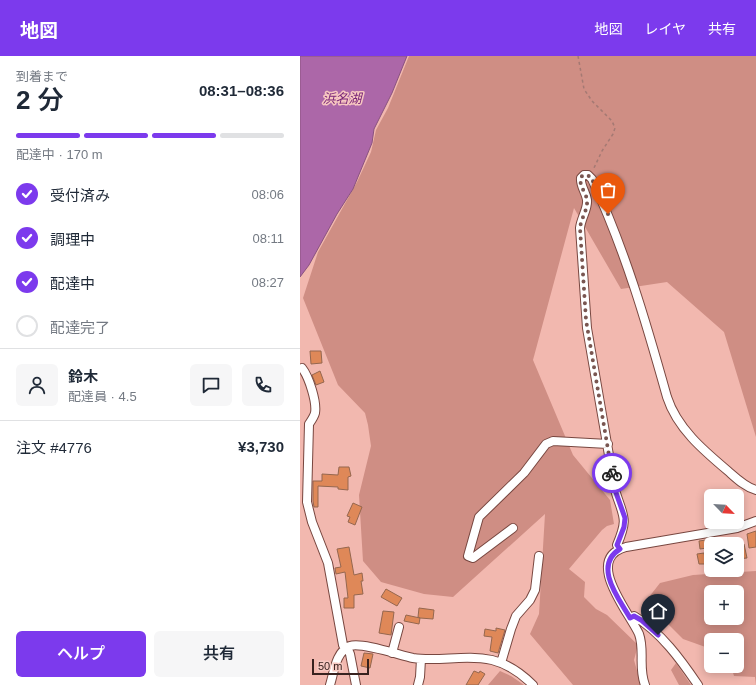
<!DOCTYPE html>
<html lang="ja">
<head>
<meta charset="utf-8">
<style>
	:root { --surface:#fff; --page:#f6f6f7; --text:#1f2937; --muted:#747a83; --line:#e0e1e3; --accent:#7c3aed }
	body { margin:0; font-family:Helvetica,"Noto Sans JP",sans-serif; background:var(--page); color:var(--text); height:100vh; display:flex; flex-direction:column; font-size:15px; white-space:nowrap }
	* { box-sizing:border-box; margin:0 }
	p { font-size:13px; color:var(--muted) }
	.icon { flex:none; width:22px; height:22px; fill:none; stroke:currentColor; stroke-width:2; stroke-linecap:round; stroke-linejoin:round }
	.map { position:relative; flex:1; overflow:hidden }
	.drawer { display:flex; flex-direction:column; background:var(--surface); width:300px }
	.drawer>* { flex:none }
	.needle { width:26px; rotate:115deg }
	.controls { position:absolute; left:404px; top:433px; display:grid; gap:8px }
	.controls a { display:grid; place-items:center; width:40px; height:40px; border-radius:6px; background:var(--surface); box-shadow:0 2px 10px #0003; font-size:20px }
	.scale { position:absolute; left:12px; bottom:10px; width:57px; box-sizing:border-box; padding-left:4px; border:2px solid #38221f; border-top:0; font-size:11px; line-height:14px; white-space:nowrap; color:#38221f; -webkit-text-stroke:3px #f7c8c1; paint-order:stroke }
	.pin { position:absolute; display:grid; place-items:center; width:34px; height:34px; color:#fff; margin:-41px -17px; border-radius:50% 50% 50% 0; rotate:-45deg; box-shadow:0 0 4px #0007 }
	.pin .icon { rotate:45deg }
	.courier { position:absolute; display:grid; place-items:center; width:40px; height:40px; margin:-20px; border:3px solid #7c3aed; border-radius:50%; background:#fff; color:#222; box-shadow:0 1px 5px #0007 }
	.overview em { font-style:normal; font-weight:600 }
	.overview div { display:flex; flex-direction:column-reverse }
	.overview { display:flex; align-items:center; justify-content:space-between; height:68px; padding:0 16px }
	h1 { font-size:26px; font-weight:600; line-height:30px }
	.bar { display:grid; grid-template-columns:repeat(4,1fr); gap:6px 4px; align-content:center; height:48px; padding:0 16px }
	.bar i { height:5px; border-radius:3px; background:var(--line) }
	.bar .active { background:var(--accent) }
	.bar p { grid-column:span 4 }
	.line { display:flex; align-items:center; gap:10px; padding:0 16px; border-top:1px solid var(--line) }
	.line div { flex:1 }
	.round { display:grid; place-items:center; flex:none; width:42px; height:42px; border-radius:6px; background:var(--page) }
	ol { padding:0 16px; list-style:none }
	li { display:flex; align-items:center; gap:12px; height:44px }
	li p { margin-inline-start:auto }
	li .icon { padding:4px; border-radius:50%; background:var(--accent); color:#fff; stroke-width:4 }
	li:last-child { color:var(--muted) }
	li i { width:22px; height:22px; border:2px solid var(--line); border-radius:50% }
	.cta { display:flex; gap:8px; margin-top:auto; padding:8px 16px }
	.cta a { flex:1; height:46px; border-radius:6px; background:var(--accent); color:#fff; font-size:16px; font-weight:600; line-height:46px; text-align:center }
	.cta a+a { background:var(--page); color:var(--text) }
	header { display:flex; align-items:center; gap:24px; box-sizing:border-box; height:56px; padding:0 20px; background:var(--accent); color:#fff }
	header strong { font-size:19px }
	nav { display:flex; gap:22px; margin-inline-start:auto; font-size:14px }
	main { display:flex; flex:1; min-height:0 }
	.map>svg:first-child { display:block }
</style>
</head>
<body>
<header>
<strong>地図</strong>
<nav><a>地図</a><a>レイヤ</a><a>共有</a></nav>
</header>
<main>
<section class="drawer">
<div class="overview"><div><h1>2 分</h1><p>到着まで</p></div><em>08:31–08:36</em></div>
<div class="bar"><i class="active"></i><i class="active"></i><i class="active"></i><i></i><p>配達中 · 170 m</p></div>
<ol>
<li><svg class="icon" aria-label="check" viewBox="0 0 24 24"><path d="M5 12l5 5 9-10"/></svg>受付済み<p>08:06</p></li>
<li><svg class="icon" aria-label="check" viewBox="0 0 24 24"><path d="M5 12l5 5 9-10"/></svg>調理中<p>08:11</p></li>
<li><svg class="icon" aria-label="check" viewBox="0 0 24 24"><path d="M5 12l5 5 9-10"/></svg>配達中<p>08:27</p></li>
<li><i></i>配達完了</li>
</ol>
<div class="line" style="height:72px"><a class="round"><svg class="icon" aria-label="person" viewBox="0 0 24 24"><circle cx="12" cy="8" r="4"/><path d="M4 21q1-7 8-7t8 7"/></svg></a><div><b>鈴木</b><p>配達員 · 4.5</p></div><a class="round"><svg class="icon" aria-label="chat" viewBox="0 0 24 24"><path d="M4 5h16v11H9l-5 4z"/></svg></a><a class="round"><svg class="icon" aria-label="phone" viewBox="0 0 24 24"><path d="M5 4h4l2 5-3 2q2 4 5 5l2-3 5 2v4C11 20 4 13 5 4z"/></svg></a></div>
<div class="line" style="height:52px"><div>注文 #4776</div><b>¥3,730</b></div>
<div class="cta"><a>ヘルプ</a><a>共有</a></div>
</section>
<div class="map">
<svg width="456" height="629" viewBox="0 0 456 629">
	<rect width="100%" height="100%" fill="#f2b8af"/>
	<path fill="#cf8e84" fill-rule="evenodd" d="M109,0H456V381L424,276L367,226L321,233L274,152L233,304L273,399L310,444L314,468L307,470L302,474L269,513L285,526L284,541L296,553L307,559L338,589L334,604L341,629H273L230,578L239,558L245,458L153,541L124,538L81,526L63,505L59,439L71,390L68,369L65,357L38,329L3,242L18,196L57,126L71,96L76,74L88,52Z
		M456,515V629L455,621L434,620L431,610H437V584H411V593L383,583L357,557L349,541L360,527L393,519ZM411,536H437V562H411Z
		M376,607L391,629H379L371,614Z
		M200,615L211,620L224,629H188Z"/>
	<path fill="#ac67a8" stroke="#89527f" d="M0,0H107L92,37L74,73L72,87L53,133L37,158L9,209L0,221Z"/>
	<path fill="#df8858" stroke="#95674f" d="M10,295H21L22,307L11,308Z
		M20,315L24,326L16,329L12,319Z
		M39,411H49L51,420L48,421V434L38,433V431L18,430V451H14L13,445V425H22V418L38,419Z
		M53,447L62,451L55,469L48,466L50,461L47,460Z
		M456,475V491L449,492L447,478Z
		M406,484L407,492L400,493L399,485Z
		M444,488L447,502L437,503V490Z
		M49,491L54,519L62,517L63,525H61L63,538L54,539V552H44V542H48L45,516L36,518L35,512L41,511L37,493Z
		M404,497L406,508H399L397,498Z
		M86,533L102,542L97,550L81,541Z
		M119,552L134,554L133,563L120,562L119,568L104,565L106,559L120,562L118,561Z
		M83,555L94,556L91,579L79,577Z
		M196,572L205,574L198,597L190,595L192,581L184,580L185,573L196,575Z
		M64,597L73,598L70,612L61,610Z
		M174,615L179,617L180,615L185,618L178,629H166Z"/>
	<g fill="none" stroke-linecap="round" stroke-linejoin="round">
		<defs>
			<path id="minor" d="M2,312C9,321 17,346 15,357C14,361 11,365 9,368L7,446L12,466L28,507L43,589L45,593
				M213,472L173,502L168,500L179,461L224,417L246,388L253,385L308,388
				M319,493L317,489C329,461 323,461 315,434L287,272L280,172C281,162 288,153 287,144C286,136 280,130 281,122L284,119H288L292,123C325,194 346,266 367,341C377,372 403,394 428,415C436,422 445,431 456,434
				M330,562L334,560C361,576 381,604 398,629
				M47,591L50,598L56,629
				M92,597L99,571
				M201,607L211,573L216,560L230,544L235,534L239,500
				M30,629C34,616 36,595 50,590C62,586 99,599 113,602C139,606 166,598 192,604C208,608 222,618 233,629
				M118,629L120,621L121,603
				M345,629C338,611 345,595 339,578C329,556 283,503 326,491L437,472L456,465"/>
		</defs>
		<use href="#minor" stroke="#784740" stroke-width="10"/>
		<path stroke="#a47973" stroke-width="1.5" stroke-dasharray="3 3" stroke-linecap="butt" d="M278,0L284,33L292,45L312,65L315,72L313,78L302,95L293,114"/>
		<use href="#minor" stroke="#fff" stroke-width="8"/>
	</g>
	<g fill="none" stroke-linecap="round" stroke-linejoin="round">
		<path stroke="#795651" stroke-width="4" stroke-dasharray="0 7.2" d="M308,158L291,121L286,119L282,120C277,128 286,136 287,144C288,154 281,162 280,172L286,264L312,417"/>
		<path stroke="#7c3aed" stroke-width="5" d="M312,417L315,434L325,462L324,471L317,489L320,493C292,510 320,544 330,562L334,560L341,564L358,579"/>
	</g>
	<g text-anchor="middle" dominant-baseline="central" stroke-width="3" stroke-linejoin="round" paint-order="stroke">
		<g font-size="13" font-style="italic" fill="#7a2578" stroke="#f7c8c1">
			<text x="42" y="42">浜名湖</text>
		</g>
	</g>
</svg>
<div class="controls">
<a><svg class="needle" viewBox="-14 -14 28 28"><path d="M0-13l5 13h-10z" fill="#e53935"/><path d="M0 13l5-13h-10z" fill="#747a83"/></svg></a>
<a><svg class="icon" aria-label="layers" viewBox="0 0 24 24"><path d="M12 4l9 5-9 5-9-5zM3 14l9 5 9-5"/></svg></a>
<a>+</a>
<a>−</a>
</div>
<div class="scale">50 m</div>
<div class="pin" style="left:308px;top:158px;background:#ea580c"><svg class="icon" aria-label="bag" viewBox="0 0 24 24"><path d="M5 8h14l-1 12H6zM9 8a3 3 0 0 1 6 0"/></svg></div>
<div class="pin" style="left:358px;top:579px;background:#1f2937"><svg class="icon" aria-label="home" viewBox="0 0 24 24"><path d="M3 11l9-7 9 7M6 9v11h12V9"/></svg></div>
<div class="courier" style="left:312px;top:417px"><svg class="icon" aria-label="bike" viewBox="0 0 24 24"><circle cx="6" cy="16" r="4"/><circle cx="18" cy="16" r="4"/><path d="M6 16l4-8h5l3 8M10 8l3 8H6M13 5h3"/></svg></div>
</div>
</main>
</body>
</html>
